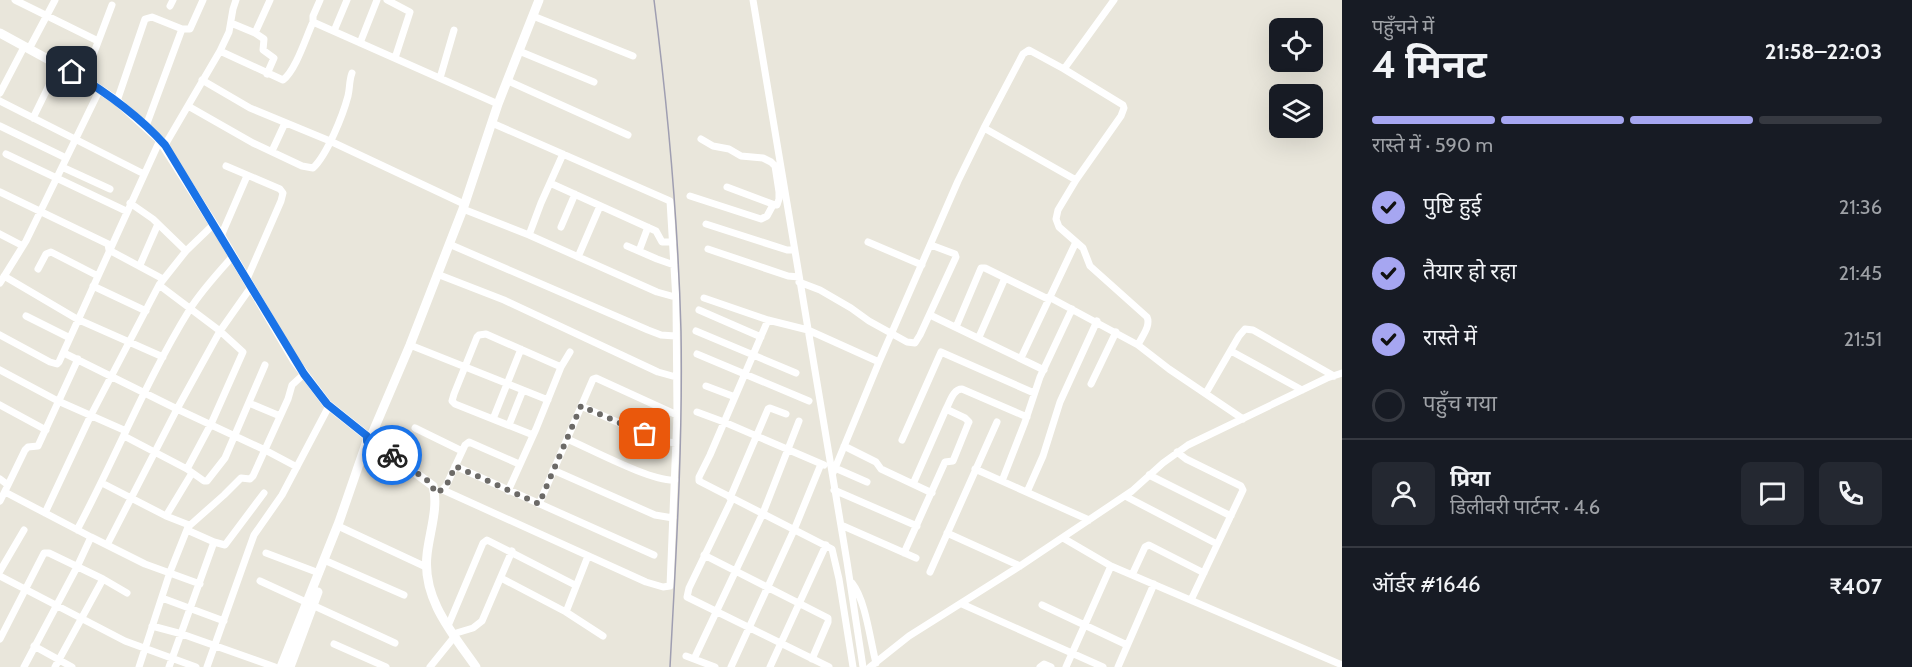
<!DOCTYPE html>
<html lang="hi">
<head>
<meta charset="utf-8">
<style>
	:root { --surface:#171b24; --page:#242831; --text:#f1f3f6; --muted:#9ea1a6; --line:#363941; --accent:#a6a6f1 }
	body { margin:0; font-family:Cabin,"Noto Sans Devanagari",sans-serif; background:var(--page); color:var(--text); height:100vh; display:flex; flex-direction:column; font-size:22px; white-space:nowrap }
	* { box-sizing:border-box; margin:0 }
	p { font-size:20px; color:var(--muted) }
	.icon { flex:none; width:33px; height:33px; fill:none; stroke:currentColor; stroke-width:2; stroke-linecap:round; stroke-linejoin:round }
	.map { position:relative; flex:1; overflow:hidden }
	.panel { display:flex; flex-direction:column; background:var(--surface); width:570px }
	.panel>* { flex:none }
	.buttons { position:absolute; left:1269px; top:18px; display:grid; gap:12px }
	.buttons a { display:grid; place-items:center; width:54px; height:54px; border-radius:9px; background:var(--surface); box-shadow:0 6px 24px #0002; font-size:30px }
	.pin { position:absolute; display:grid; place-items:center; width:51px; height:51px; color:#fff; margin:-26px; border-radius:12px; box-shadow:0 3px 9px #0006 }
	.courier { position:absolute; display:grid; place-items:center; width:60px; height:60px; margin:-30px; border:4px solid #1a73e8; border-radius:50%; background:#fff; color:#222; box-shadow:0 2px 8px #0007 }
	.headline em { font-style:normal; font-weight:700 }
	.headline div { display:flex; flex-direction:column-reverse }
	.headline { display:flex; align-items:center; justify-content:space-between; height:102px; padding:0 30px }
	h1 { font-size:39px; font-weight:700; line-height:45px }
	.bar { display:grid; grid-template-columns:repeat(4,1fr); gap:9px 6px; align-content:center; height:72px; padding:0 30px }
	.bar i { height:8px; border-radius:4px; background:var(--line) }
	.bar .current { background:var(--accent) }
	.bar p { grid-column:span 4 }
	.line { display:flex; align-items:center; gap:15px; padding:0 30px; border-top:2px solid var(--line) }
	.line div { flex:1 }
	.round { display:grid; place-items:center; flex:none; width:63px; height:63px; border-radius:9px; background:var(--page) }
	ol { padding:0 30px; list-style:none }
	li { display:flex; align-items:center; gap:18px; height:66px }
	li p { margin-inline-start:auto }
	li .icon { padding:6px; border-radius:50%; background:var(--accent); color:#111; stroke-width:4 }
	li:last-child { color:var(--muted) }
	li i { width:33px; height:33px; border:3px solid var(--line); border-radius:50% }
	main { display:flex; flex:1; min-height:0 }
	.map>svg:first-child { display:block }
</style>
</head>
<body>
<main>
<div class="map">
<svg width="1342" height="667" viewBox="0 0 1342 667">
	<rect width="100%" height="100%" fill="#e9e6db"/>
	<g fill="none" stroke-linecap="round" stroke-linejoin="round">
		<path stroke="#fff" stroke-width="7" d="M15,0L98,41
			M387,0L410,12L395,58
			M753,0L847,562L863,667
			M170,6L173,0
			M533,16L633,56
			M313,22V16L320,0
			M231,23L255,33L270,0
			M334,31L347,0
			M255,33L264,39L263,50L274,58L267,74
			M360,43L377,0
			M29,49L55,0
			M220,51L229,32L233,9L236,0
			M519,51L594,82
			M1064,69L1114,0
			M440,78L454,30
			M84,79L112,5
			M202,80L250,108L330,141L464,204
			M508,81L628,135
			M0,93L24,47
			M0,101L144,174
			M117,101L145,19L152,17L182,29
			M188,106L253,143L302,166L313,168C327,155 343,115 348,96C350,88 349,81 352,73
			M33,118L59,65
			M0,126L66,158
			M146,126L182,29H190L203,0
			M984,128L1023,54L1029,50L1064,69L1123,105L1124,108L1121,116L1076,180L1058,210L1056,219L1059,227L1083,248L1090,266L1147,317C1151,326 1142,336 1138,345L1169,369L1243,419
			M701,139L713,146L729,149L741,156L763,158L771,162L775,166L779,192V199L777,205
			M165,145L220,51L283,80C296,70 306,37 313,22L498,104
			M272,151L285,123
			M6,154L126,211
			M226,166L280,189L283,193L281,201L247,279
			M62,167L110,189
			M550,183L656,231L662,242H673
			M727,187L775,205
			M0,192L108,244L109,250L163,279
			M690,196L761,219L767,216L773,205
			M130,203L153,219L186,251
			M463,209L529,235L657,292L675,297
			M706,224L787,250H794
			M561,227L575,194
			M0,234L23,246
			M529,235L541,203L563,154
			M221,236L247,176
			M868,242L922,265
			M449,244L648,330L661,335L675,336
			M627,246L657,259L674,265
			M708,249L788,276L799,277
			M639,251L648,227
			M578,257L600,206
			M140,265L158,224
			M38,269L46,254L51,252L98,276
			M437,274L504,300L658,372L676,377
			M4,276L77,319L163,357
			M799,282L820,290L851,308L869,321L907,342L915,343L920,335L956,257L955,254L931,245
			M0,283L26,241L100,89
			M159,285L220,331L243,352L211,424L187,469
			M93,286L146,311
			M1049,297L1138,345
			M704,298L768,320L808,330L879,362
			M699,310L761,337
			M930,315L1044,370
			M26,316L70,338
			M768,320L710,455L699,477V481L832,549L839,579L853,667
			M956,327L981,268H985L1048,299
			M696,331L796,373
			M0,335L50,362L57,364L59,362L160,140
			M979,337L1005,278
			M410,345L548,400
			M1231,351L1302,390
			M64,353L177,409L265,450L297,467
			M697,354L809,401
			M1021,358L1076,242
			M0,370L58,401L126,431
			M1091,384L1116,332
			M706,386L735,397
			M1206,393L1239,336L1245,329L1253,330L1334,376
			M249,403L280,416
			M0,405L46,430
			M581,406L660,441L676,443
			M697,412L724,422L824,465
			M493,419L521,349
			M509,425L523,390
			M415,428L462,451
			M533,435L455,404L452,401L454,394L477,337L479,335L486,334L561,367
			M124,436L187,469L204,481H207L225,458L265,365
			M567,439C591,449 652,482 675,480
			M902,440L941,352L1034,393
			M844,446L876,462L881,469L932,493
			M1177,452L1186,459L1241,486L1243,490L1191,600
			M455,466L654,555
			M835,468L867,482
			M975,469L1089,520
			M553,470L655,515L673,518
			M833,473L879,362L958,181L984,128L1076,180
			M1149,475L1231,516
			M0,479L8,485L0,501
			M1002,481L1025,422L1040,377L1072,309
			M102,483L166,516L192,473
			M913,484L946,409
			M8,485L25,450L28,447L38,446L78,359
			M442,490L446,486L465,445L469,442L519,464
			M443,490L646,582L663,587L670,586L677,415L676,300L670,201L492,123
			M834,490L917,526
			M508,491L536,429L561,367L570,352
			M5,492L91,537L77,567L24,667
			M1027,492L1043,456L1060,402L1097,321
			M1125,496L1217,544
			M730,498L768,409L770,408L786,414
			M732,499L689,588L687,597L829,667
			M539,504L593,379L596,378L677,415
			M45,513L91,415L159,285L186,251L214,224
			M166,516L189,525
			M841,525L916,558
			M338,526L426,567
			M77,530C116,457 146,380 190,309C202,290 218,273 233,256
			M947,533L1020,566
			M91,537L145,564L200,584
			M1063,538L1111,566L1342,665
			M214,542L225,545L264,493
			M107,545L177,409L220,331L251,287
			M266,553L319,573
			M904,553L945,462L953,461L968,424L969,422L965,418L946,409C950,402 953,389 962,389L1027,417
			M704,555L828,618V622L812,659
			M324,560L404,595
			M0,571L24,530
			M930,572L997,422
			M1132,575L1145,547L1149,545L1204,573
			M0,576L125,641L196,667
			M501,578L566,612L603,636
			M103,579L127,593
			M260,581L395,643
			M852,583C866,601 870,640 876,663
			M162,598L224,621
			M962,604L1103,667
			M1042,605L1127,645
			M566,612L588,556
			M152,626L182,634L275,667
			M448,626L483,543L487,540L575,585
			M453,634L473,628L482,621L512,551
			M0,639L44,553H49L103,579L55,667
			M334,644L386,667
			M34,646L72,667
			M686,656L715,667
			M694,659L763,513L799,421
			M139,667L170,572L188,527L224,495L241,478L250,479L253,476L288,399L292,385L304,374
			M169,667L214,542L187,530
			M207,667L254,535L282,495L329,406
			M430,667L455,636
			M731,667L794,530L821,464
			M770,667L826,545
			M870,667L909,636L1020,566L1132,491L1163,463L1188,445L1327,378L1342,373
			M1040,667L1044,664L1051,667
			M1066,667L1111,566
			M1118,667L1154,584"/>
		<path stroke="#fff" stroke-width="9" d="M0,33L84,79L117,101L160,140L221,236L294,360L327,404L367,436
			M372,434L410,345L463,209L498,104L539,0
			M374,442L433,486C439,507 429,534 427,555C422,599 453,634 476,667
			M281,667L339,522L367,441
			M290,667L318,592"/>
		<path stroke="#9f9eb1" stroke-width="1.5" d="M654,0C668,110 678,220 681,331C683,443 676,555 670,667"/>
	</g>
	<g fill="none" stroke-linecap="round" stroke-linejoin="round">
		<path stroke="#6c6a67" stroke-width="6" stroke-dasharray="0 10.8" d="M392,455L431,483L435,493C448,489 450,477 455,466L539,504L581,406L645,434"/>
		<path stroke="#1a73e8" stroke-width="8" d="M72,72C106,92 138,115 165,145L304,374L327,404L367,436V441L374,442L392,455"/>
	</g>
</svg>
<div class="buttons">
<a><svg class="icon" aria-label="locate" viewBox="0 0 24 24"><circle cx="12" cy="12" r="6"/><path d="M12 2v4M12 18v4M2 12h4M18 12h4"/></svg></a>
<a><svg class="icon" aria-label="layers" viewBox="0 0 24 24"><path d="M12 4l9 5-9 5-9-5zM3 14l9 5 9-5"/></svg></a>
</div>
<div class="pin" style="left:645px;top:434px;background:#ea580c"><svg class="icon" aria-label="bag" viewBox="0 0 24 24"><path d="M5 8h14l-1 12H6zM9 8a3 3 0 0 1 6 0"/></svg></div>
<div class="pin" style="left:72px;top:72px;background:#1f2937"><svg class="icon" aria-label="home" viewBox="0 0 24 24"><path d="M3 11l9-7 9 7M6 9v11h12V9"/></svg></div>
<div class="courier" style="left:392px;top:455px"><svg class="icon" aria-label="bike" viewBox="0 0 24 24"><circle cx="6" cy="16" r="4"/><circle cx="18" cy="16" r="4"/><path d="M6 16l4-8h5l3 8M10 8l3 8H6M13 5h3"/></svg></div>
</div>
<section class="panel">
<div class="headline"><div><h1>4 मिनट</h1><p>पहुँचने में</p></div><em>21:58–22:03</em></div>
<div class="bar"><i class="current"></i><i class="current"></i><i class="current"></i><i></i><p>रास्ते में · 590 m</p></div>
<ol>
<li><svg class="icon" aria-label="check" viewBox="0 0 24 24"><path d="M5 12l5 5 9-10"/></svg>पुष्टि हुई<p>21:36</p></li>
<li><svg class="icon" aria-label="check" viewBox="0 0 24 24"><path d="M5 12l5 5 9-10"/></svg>तैयार हो रहा<p>21:45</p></li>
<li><svg class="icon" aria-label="check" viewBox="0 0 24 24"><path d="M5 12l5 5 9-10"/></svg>रास्ते में<p>21:51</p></li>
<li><i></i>पहुँच गया</li>
</ol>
<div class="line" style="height:108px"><a class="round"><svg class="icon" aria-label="person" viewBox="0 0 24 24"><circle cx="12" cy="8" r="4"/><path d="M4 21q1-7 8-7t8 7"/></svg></a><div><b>प्रिया</b><p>डिलीवरी पार्टनर · 4.6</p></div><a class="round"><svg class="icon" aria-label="chat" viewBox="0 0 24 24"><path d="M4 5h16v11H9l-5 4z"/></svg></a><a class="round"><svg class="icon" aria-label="phone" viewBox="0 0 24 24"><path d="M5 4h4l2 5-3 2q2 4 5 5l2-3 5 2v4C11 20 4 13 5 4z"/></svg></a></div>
<div class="line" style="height:78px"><div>ऑर्डर #1646</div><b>₹407</b></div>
</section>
</main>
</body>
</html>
